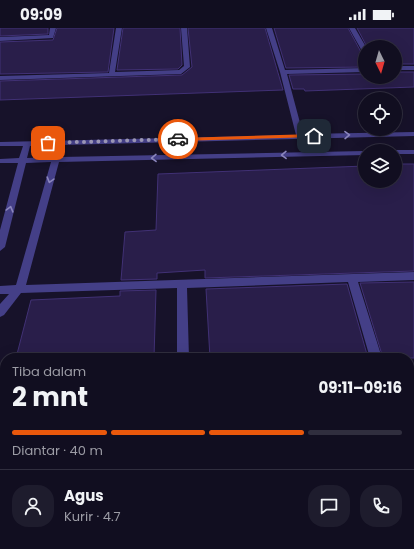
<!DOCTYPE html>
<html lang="id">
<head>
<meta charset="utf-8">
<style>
	:root { --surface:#110e20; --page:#1e1c2d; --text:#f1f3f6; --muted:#9c9ca5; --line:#302e3e; --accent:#ea580c }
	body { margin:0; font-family:Poppins,sans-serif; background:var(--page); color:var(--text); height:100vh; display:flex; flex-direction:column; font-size:15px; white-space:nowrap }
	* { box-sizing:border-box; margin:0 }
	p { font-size:13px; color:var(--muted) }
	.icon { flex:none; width:22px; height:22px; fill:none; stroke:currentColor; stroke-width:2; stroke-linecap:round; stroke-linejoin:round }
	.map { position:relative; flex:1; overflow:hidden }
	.panel { position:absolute; left:0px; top:325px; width:414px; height:196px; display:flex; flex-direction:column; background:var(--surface); border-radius:16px 16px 0 0; box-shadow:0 4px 16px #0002,0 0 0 1px var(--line) }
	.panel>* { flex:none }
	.needle { width:26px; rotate:175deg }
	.tools { position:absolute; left:358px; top:12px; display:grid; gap:8px }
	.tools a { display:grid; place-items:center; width:44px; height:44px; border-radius:50%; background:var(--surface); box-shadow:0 4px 16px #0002,0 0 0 1px var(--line); font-size:20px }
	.pin { position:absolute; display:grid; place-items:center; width:34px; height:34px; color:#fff; margin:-17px; border-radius:8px; box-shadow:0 2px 6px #0006 }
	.courier { position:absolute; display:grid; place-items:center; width:40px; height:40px; margin:-20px; border:3px solid #ea580c; border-radius:50%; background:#fff; color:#222; box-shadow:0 1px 5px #0007 }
	.head em { font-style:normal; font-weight:700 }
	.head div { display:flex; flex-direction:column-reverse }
	.head { display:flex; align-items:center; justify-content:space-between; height:68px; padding:0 12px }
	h1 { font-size:26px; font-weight:700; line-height:30px }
	.bar { display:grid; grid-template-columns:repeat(4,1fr); gap:6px 4px; align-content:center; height:48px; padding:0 12px }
	.bar i { height:5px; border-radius:3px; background:var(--line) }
	.bar .active { background:var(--accent) }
	.bar p { grid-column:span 4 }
	.line { display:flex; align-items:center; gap:10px; padding:0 12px; border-top:1px solid var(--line) }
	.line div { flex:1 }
	.round { display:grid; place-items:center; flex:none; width:42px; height:42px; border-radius:16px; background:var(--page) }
	.status { display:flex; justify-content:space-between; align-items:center; height:28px; padding:0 20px; background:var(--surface); direction:ltr }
	.status svg { height:11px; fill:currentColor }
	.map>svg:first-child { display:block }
</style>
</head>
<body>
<div class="status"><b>09:09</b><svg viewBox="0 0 49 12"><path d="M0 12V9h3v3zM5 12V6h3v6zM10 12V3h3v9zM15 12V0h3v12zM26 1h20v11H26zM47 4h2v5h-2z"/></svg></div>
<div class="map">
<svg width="414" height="521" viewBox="0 0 414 521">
	<rect width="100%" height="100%" fill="#17122a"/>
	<path fill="#291e4a" stroke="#413175" d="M0,0H48V6L0,8Z
		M57,0H114L108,44L0,46V14L53,12Z
		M123,0H180L182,37L178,41L117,42Z
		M188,0H265L283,62L0,72V53L182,47L192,39Z
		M274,0H348L361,24L365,26V39L286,40Z
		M357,0H414V36H395V19H367Z
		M395,44H414V59L305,63L304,61H293L289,47L365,46V49H395Z
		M395,136H414V243L205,250V242L157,245V251L121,252L125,204L156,202L158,146L365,138V153H395Z
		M414,254V330H383L360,255Z
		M347,256L368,330H210L206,261Z
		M156,262L154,330H16L31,272L120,268V263Z"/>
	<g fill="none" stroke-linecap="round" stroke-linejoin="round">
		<path fill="#443f87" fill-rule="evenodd" d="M50,0H56L53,10L0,13V9L49,7Z
			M116,0H122L115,44L179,42L184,38L181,0H187L190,39L181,46L0,52V48L109,45Z
			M266,0H272L285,42L365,40V44L287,46L303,106L414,104V108L62,117L60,129L365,123H366H365V127L59,134L26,257L414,244V252L358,254L382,330H370L348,254L187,260L189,330H177V260L21,265L4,287L0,289V276L9,266H0V258L16,257L51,134L26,135L5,219L0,223V202L18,135H0V131L19,130L23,118H0V114L296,107L280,44ZM55,117L53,129L27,130L30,118Z
			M349,0H355L366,19L365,25L362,23Z
			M395,38H414V42H395Z
			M395,122H414V126H395V123H392Z
			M409,432L414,435V463L409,460Z
			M180,516H194V521H180Z"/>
	</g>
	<defs><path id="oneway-chevron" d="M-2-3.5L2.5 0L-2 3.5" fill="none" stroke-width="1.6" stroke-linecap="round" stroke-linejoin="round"/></defs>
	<g stroke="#8b86bd">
		<use href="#oneway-chevron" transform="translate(347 107) rotate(-1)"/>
		<use href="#oneway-chevron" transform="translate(284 127) rotate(179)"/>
		<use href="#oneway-chevron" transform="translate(154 130) rotate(179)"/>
		<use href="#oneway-chevron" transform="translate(50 152) rotate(106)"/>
		<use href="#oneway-chevron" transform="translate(10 181) rotate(-75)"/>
	</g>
	<path fill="#ea580c" d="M314,106L316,109L178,113L176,111L178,110Z"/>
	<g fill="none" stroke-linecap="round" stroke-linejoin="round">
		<path stroke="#9a95b4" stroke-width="4" stroke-dasharray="0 7.2" d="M48,115L178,111"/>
	</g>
</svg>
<div class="tools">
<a><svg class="needle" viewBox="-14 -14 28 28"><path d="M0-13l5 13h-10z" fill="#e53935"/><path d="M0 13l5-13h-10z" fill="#9c9ca5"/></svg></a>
<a><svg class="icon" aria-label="locate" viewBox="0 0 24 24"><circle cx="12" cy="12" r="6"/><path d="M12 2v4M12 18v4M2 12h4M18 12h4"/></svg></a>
<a><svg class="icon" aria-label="layers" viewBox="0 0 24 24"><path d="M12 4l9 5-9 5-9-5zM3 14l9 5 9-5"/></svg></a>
</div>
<div class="pin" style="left:48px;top:115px;background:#ea580c"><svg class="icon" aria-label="bag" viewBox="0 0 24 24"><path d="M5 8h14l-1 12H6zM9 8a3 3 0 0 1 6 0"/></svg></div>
<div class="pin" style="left:314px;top:108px;background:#1f2937"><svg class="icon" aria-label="home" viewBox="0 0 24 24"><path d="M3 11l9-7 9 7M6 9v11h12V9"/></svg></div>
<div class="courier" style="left:178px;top:111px"><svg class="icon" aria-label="car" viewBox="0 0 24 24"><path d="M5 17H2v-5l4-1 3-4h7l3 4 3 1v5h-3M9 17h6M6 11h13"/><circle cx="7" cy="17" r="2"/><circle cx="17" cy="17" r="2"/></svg></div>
<section class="panel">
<div class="head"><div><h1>2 mnt</h1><p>Tiba dalam</p></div><em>09:11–09:16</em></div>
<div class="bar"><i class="active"></i><i class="active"></i><i class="active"></i><i></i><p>Diantar · 40 m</p></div>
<div class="line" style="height:72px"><a class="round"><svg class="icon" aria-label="person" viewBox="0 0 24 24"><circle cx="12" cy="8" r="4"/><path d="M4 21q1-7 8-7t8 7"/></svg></a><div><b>Agus</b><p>Kurir · 4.7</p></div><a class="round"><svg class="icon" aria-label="chat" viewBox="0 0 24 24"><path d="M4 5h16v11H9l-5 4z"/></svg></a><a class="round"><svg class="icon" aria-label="phone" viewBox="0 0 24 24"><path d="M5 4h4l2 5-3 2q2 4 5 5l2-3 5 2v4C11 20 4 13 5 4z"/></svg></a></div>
</section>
</div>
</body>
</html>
